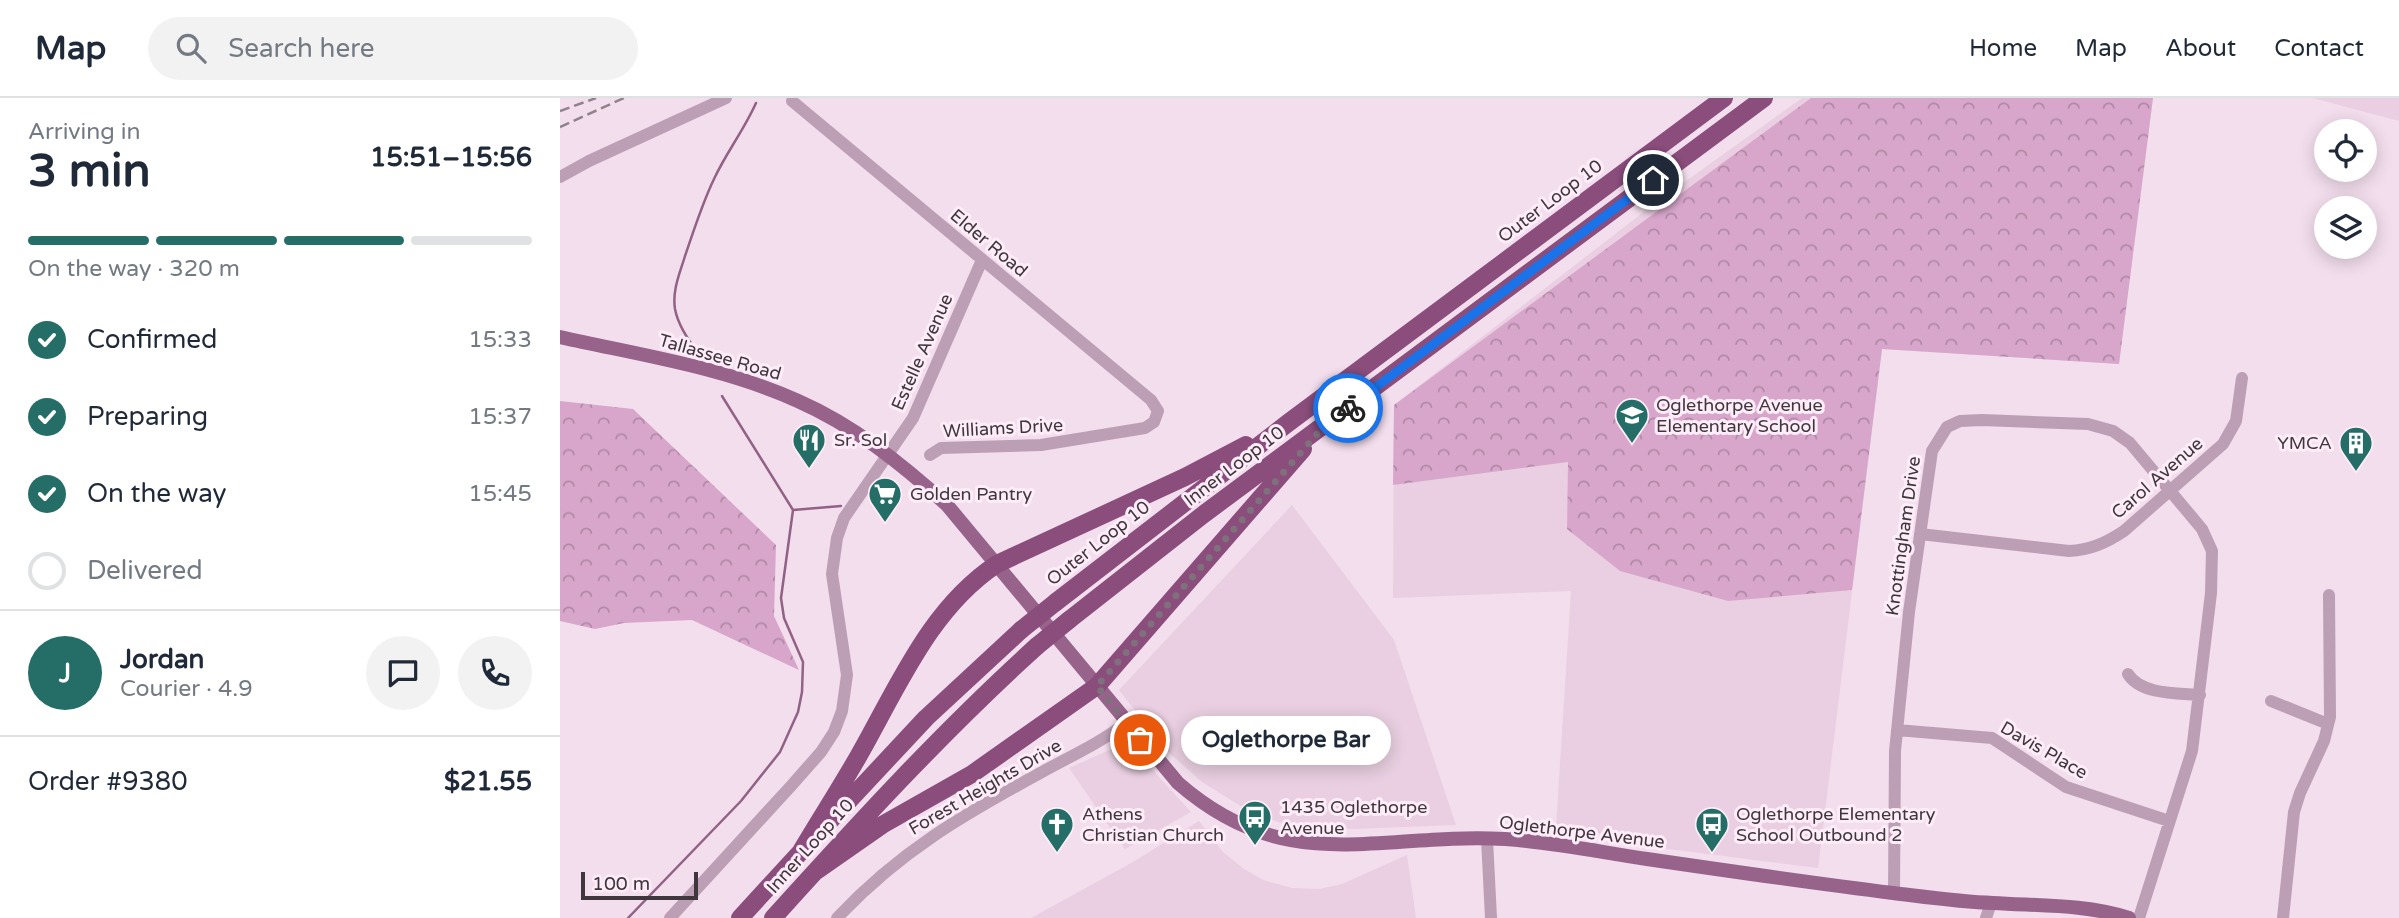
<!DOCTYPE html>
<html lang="en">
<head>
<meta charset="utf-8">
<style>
	:root { --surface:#fff; --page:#f2f2f3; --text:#1f2937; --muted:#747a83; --line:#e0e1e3; --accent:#256e67 }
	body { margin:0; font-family:"Varela Round",sans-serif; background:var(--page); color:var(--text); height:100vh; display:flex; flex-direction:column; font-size:26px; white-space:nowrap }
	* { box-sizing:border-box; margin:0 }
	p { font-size:23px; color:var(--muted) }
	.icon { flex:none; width:38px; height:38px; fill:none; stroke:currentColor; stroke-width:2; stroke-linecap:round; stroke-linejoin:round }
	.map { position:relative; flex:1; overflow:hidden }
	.drawer { display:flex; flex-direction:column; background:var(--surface); width:560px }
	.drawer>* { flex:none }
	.buttons { position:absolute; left:1754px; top:21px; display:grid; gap:14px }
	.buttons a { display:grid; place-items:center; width:63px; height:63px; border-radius:50%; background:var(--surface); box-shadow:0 4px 18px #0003; font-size:35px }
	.scale { position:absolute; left:21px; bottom:18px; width:117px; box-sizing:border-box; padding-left:7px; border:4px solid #3f373d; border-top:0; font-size:19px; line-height:24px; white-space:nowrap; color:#3f373d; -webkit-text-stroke:5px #feedf9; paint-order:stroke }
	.pin { position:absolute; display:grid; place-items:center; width:60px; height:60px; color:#fff; margin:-30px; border:4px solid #fff; border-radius:50%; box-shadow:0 2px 7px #0007 }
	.courier { position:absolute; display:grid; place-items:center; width:70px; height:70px; margin:-35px; border:5px solid #1a73e8; border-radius:50%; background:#fff; color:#222; box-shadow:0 2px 9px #0007 }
	.bubble { position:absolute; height:49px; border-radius:24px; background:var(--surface); box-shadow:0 4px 18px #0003; font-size:23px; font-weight:800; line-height:49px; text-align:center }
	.head em { font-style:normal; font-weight:800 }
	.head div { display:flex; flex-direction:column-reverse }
	.head { display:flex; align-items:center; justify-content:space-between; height:119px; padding:0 28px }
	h1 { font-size:46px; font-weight:800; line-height:52px }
	.bar { display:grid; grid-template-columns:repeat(4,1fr); gap:10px 7px; align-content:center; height:84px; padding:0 28px }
	.bar i { height:9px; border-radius:5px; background:var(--line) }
	.bar .selected { background:var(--accent) }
	.bar p { grid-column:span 4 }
	.line { display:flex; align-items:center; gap:18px; padding:0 28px; border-top:2px solid var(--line) }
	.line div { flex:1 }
	.round { display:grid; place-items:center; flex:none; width:74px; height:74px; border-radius:37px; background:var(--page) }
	ol { padding:0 28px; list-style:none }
	li { display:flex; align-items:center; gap:21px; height:77px }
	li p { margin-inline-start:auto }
	li .icon { padding:7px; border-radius:50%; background:var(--accent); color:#fff; stroke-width:4 }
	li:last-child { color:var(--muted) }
	li i { width:38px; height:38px; border:4px solid var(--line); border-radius:50% }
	header { display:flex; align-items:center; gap:42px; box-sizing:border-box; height:98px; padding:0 35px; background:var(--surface); border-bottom:2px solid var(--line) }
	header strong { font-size:33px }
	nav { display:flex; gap:38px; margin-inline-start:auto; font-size:24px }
	.search { width:490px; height:63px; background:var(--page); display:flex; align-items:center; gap:18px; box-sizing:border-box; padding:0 24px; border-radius:38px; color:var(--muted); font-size:26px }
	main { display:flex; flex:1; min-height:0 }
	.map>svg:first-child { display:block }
</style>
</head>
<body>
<header>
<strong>Map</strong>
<div class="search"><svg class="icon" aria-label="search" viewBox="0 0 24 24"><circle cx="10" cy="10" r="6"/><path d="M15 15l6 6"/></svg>Search here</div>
<nav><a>Home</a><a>Map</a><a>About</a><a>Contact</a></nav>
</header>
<main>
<section class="drawer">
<div class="head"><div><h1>3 min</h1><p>Arriving in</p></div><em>15:51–15:56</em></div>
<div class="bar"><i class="selected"></i><i class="selected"></i><i class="selected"></i><i></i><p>On the way · 320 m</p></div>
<ol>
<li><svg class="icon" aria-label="check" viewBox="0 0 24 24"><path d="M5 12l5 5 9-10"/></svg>Confirmed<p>15:33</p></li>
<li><svg class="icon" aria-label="check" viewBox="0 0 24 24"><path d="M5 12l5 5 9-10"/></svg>Preparing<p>15:37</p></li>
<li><svg class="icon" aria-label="check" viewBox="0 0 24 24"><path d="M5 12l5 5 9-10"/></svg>On the way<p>15:45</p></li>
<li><i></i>Delivered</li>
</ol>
<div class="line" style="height:126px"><b class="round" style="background:var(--accent);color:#fff">J</b><div><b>Jordan</b><p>Courier · 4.9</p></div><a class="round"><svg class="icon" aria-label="chat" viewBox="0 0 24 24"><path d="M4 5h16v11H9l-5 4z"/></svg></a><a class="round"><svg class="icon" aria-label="phone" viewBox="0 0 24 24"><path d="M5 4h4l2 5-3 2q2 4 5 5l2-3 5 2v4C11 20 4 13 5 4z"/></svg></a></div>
<div class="line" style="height:91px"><div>Order #9380</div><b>$21.55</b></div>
</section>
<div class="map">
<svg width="1839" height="820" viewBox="0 0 1839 820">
	<defs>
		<pattern id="forest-crowns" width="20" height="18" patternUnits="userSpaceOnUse" patternTransform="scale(1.75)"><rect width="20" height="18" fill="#d8a6cb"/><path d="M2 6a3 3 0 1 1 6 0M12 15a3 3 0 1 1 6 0" fill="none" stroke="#b188a6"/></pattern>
	</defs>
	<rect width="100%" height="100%" fill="#f3deed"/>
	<path fill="#e9cfe1" d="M1242,0H1593L1559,266L1322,251L1258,770L1093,749V743L996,729L1011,493L833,500L834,307L1094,106Z
		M1753,0H1839V23Z
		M732,407L834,542L896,727L766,732L721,725L687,712L642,684L606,652L559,592Z
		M567,644L631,714L565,751L509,670Z
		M639,723L663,754L684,771L703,782L732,790L759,791L782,786L847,757L856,820H471L573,764Z"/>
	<path fill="url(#forest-crowns)" d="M1251,0H1593L1559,266L1322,251L1292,492L1168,503L1060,473L1007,431L1008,364L833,387L834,307Z
		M0,303L73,311L216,447L214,518L239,572L132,522L64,525L35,531L0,523Z"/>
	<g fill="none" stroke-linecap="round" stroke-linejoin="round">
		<path stroke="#926286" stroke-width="2.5" d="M137,254C128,241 118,227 115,211C112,192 120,175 125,158C134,132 142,106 154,81C166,55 184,32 196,5
			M233,412L281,408
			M68,820L181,703L220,654L238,614L242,594L243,564L224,520L221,500L233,412L162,298"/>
		<path stroke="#bd9fb5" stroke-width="12" d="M232,3L591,302L598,313L594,324L585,330L481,347L381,350L370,357
			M0,79L29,63L166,0
			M1360,436L1509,453C1530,452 1546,445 1564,433L1663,346L1676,323L1682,280
			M1568,576C1581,597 1618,595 1640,597
			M1711,603L1768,626
			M1337,632L1432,640L1506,689L1609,723
			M927,741L931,820
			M1334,795L1335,653L1349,514L1372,353L1387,329L1400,323L1422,322L1528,326L1553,333L1570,345L1642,431L1652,453L1651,495L1632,653L1579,820
			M110,820L231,688L261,654L274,634L282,613L287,577L272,476L277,440L284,420L353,320L422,162
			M277,820C340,753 403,717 482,674C511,658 540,645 566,625
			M1426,820L1431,805
			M1723,820L1734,714L1740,695L1764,643L1770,619L1769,497"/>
		<path stroke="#98638b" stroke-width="14" d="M0,239C80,257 163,269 238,303C293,327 342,366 387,407L618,685C728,781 817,734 945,741C992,744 1040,754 1087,761C1169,773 1251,785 1333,795C1366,799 1400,804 1433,805C1479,808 1525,806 1569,820"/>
		<path stroke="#8a4d7c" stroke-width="18" d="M496,504L728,325L1164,0
			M509,522L644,416L1204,0
			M266,727L366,620L461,532
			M240,755C259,723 279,692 298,659C337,591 369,511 437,466L625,379L686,347
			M256,773L322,727L412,676L537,588L743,351
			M180,820L247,747
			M213,820C298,726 383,633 477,548"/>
		<path stroke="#90828c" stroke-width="2.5" stroke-dasharray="10 5" stroke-linecap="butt" d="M0,13L36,0
			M0,29L64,0"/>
		<path stroke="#8a4d7c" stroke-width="18" d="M461,532L496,504
			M477,548L509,522"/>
	</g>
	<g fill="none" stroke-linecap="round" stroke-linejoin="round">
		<path stroke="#7e717b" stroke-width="7" stroke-dasharray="0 12.6" d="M580,642L537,588L764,328L788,310"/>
		<path stroke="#1a73e8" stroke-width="9" d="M788,310L1093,82"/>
	</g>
	<defs>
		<symbol id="school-pin" viewBox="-11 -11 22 30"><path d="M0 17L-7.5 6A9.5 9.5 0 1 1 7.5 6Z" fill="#256e67" stroke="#feedf9"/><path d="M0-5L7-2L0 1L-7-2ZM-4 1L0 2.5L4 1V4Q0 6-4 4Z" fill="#fff"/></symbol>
		<symbol id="restaurant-pin" viewBox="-11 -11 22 30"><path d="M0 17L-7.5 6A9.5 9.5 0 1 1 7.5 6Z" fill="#256e67" stroke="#feedf9"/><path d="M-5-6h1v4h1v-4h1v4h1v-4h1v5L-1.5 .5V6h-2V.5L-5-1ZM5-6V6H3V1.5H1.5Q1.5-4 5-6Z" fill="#fff"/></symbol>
		<symbol id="building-pin" viewBox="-11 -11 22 30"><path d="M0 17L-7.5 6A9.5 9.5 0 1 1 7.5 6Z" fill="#256e67" stroke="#feedf9"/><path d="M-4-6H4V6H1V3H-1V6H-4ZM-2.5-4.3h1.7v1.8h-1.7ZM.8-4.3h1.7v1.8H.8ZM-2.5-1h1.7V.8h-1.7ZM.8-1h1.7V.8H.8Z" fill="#fff"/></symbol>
		<symbol id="supermarket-pin" viewBox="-11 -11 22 30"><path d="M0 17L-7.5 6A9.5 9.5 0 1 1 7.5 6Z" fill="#256e67" stroke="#feedf9"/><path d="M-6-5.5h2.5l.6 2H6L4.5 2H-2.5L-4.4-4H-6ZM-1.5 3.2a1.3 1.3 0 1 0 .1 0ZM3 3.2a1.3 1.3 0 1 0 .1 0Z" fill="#fff"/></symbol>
		<symbol id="bus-pin" viewBox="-11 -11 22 30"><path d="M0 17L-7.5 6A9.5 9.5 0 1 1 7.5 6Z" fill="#256e67" stroke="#feedf9"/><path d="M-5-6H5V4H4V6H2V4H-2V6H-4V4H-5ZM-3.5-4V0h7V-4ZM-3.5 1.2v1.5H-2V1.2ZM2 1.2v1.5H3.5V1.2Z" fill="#fff"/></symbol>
		<symbol id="church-pin" viewBox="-11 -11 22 30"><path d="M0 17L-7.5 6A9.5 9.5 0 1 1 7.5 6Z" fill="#256e67" stroke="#feedf9"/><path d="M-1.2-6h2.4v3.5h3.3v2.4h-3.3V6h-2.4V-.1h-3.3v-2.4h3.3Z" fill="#fff"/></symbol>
	</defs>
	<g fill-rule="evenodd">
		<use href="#school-pin" x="1053" y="298" width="38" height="52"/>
		<use href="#restaurant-pin" x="230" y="323" width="38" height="52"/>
		<use href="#building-pin" x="1777" y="326" width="38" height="52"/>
		<use href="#supermarket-pin" x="306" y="377" width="38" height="52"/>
		<use href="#bus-pin" x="676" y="700" width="38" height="52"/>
		<use href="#church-pin" x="478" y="707" width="38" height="52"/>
		<use href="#bus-pin" x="1133" y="707" width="38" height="52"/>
	</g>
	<g text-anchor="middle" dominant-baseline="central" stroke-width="6" stroke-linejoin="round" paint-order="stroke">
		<g font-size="18" fill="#3f373d" stroke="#feedf9">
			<text transform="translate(990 103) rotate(-37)">Outer Loop 10</text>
			<text transform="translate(429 145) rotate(40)">Elder Road</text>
			<text transform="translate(362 254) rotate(-66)">Estelle Avenue</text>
			<text transform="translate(160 259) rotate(16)">Tallassee Road</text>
			<text transform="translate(443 330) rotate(-3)">Williams Drive</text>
			<text transform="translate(674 368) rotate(-37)">Inner Loop 10</text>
			<text transform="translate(1597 380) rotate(-41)">Carol Avenue</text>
			<text transform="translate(1343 438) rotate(-82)">Knottingham Drive</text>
			<text transform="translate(538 445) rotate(-38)">Outer Loop 10</text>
			<text transform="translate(1484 652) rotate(30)">Davis Place</text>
			<text transform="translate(425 689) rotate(-30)">Forest Heights Drive</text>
			<text transform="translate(1022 734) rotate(7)">Oglethorpe Avenue</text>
			<text transform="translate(250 748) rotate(-48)">Inner Loop 10</text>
		</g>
		<g font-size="18" fill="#3f373d" stroke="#feedf9" text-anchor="start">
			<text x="1096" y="307">Oglethorpe Avenue<tspan x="1096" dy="21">Elementary School</tspan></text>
			<text x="274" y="342">Sr. Sol</text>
			<text x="1772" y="345" text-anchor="end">YMCA</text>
			<text x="350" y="396">Golden Pantry</text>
			<text x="720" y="709">1435 Oglethorpe<tspan x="720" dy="21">Avenue</tspan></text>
			<text x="522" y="716">Athens<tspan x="522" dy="21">Christian Church</tspan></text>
			<text x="1176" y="716">Oglethorpe Elementary<tspan x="1176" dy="21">School Outbound 2</tspan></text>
		</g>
	</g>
</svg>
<div class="buttons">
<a><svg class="icon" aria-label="locate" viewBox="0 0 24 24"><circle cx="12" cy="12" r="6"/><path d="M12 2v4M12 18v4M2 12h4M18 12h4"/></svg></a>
<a><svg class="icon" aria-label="layers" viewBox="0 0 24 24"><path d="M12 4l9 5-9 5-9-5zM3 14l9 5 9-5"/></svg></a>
</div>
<div class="scale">100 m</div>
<div class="pin" style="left:580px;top:642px;background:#ea580c"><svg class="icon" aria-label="bag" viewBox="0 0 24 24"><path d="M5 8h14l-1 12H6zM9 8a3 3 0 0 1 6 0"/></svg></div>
<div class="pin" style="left:1093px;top:82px;background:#1f2937"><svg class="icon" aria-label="home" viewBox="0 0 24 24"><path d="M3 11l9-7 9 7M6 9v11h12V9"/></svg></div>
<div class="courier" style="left:788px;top:310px"><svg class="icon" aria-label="bike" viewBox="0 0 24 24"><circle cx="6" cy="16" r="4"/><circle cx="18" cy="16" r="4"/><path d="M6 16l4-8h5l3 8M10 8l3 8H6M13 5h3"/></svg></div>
<div class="bubble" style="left:621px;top:618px;width:210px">Oglethorpe Bar</div>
</div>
</main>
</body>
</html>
